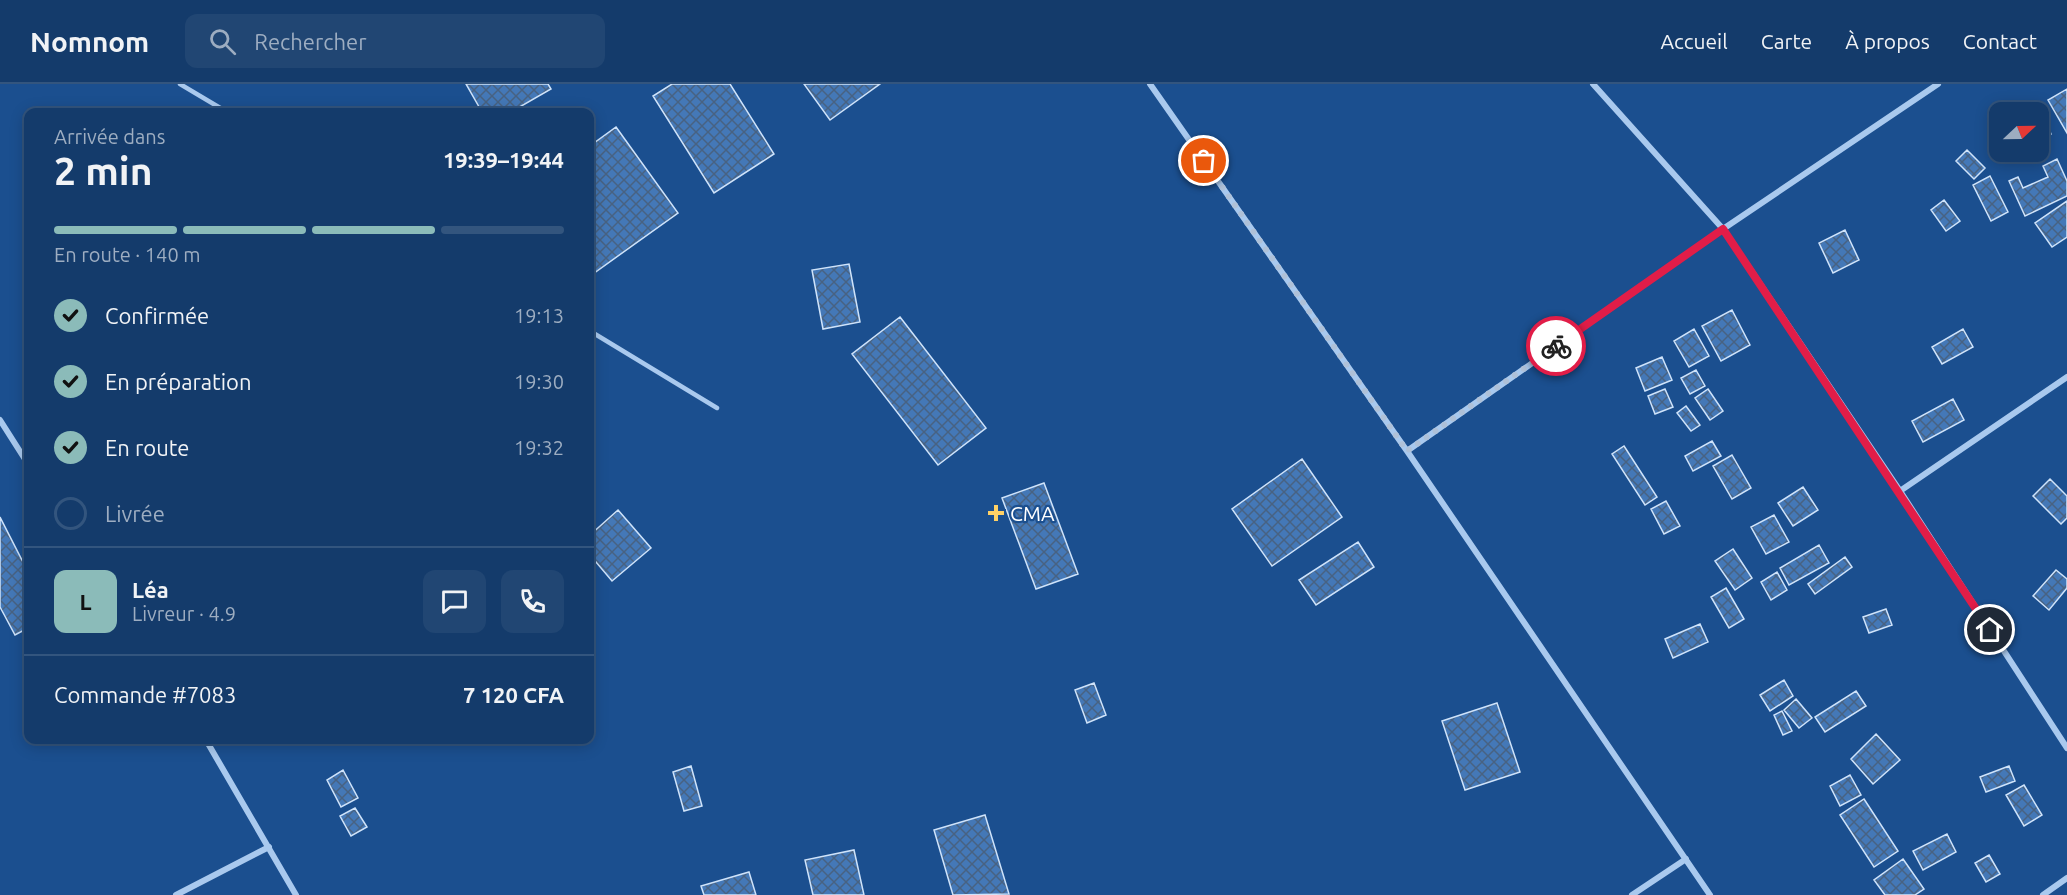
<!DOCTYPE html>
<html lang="fr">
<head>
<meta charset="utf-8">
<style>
	:root { --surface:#143b6b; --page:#214673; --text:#f1f3f6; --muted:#9dadc1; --line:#33557e; --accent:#8bbbb9 }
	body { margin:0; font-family:Ubuntu,sans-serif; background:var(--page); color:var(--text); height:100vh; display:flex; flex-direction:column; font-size:22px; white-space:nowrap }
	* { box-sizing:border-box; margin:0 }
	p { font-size:20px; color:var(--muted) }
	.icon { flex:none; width:33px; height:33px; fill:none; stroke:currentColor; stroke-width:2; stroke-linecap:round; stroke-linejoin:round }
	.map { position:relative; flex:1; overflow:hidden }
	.drawer { position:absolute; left:24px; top:24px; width:570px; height:636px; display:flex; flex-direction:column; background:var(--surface); border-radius:12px; box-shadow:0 3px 15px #0003,0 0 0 2px var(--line) }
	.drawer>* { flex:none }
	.needle { width:39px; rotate:68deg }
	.fabs { position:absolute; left:1989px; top:18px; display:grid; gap:12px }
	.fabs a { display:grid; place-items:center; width:60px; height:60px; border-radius:12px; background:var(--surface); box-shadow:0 3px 15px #0003,0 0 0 2px var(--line); font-size:30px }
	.pin { position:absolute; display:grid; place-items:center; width:51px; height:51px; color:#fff; margin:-26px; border:3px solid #fff; border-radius:50%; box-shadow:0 2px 6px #0007 }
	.courier { position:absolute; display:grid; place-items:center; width:60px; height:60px; margin:-30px; border:4px solid #e11d48; border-radius:50%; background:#fff; color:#222; box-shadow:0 2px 8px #0007 }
	.overview em { font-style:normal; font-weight:600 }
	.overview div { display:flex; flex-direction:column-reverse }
	.overview { display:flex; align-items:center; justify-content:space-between; height:102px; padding:0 30px }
	h1 { font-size:39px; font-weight:600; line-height:45px }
	.bar { display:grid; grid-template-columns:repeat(4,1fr); gap:9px 6px; align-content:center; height:72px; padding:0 30px }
	.bar i { height:8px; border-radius:4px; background:var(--line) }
	.bar .current { background:var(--accent) }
	.bar p { grid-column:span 4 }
	.line { display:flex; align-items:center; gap:15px; padding:0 30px; border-top:2px solid var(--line) }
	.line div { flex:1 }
	.round { display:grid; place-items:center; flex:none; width:63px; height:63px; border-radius:12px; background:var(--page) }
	ol { padding:0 30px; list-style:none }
	li { display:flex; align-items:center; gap:18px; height:66px }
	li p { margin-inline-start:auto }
	li .icon { padding:6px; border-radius:50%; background:var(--accent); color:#111; stroke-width:4 }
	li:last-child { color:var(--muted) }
	li i { width:33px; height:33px; border:3px solid var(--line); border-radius:50% }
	header { display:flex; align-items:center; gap:36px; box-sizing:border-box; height:84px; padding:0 30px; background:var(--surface); border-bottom:2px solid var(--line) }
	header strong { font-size:28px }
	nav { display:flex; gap:33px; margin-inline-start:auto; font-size:21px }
	.search { width:420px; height:54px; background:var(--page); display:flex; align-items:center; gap:15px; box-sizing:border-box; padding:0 21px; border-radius:12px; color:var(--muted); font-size:22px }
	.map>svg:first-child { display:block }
</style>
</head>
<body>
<header>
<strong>Nomnom</strong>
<div class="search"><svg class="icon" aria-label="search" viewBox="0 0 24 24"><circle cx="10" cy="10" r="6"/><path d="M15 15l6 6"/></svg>Rechercher</div>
<nav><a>Accueil</a><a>Carte</a><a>À propos</a><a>Contact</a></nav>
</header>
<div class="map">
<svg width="2067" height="811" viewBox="0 0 2067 811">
	<defs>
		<pattern id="building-cross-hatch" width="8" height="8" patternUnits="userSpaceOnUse" patternTransform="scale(1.5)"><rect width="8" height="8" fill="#4478b7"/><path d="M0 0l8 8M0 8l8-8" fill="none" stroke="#486282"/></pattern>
	</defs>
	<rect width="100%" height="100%" fill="#1b4f8f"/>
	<path fill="url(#building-cross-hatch)" stroke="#cfe3fa" stroke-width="1.5" d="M466,0H548L551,5L511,28H482Z
		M672,0H730L774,70L714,109L653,12Z
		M804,0H880L830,36Z
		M2067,5V49L2048,16Z
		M2039,20L2051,50L2038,55V28L2020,27Z
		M616,43L678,129L590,192V62Z
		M1967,66L1985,84L1974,95L1956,77Z
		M2057,75L2067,97V112L2025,132L2009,97L2018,93L2023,104L2048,93L2043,82Z
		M1990,92L2008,128L1991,137L1973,101Z
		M1944,116L1960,137L1946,147L1931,126Z
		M2067,117V153L2052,163L2035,139Z
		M1845,146L1859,176L1833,189L1819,159Z
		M849,180L860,238L823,245L812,186Z
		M1732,226L1750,261L1721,277L1702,242Z
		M900,233L986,344L938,381L852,270Z
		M1694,245L1709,272L1689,283L1674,257Z
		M1963,245L1973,263L1942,280L1932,263Z
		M1662,273L1672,296L1645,307L1636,284Z
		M1696,286L1705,302L1690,310L1681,294Z
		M1665,305L1673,323L1655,330L1648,312Z
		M1708,305L1723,327L1710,336L1695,314Z
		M1953,315L1964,336L1923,358L1912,337Z
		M1686,322L1700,341L1691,347L1677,329Z
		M1712,357L1721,372L1693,387L1685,372Z
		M1624,362L1657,413L1645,421L1612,370Z
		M1732,371L1751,404L1732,415L1713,382Z
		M1302,375L1342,433L1272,482L1232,425Z
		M2050,395L2067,412V434L2061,440L2033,412Z
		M1044,399L1078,490L1036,505L1002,414Z
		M1803,403L1818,426L1793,442L1778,419Z
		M1666,417L1680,442L1664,450L1651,425Z
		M618,426L651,464L612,497L590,471V451Z
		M1774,431L1789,458L1766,470L1751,443Z
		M0,433L28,488V544L15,551L0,523Z
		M1358,458L1374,483L1316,521L1299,496Z
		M1819,461L1829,479L1789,501L1780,484Z
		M1733,465L1752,494L1735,506L1715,477Z
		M1845,473L1852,483L1815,510L1808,500Z
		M2056,486L2067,495V504L2049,526L2033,512Z
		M1777,488L1787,506L1771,516L1761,498Z
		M1726,504L1744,535L1729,544L1711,513Z
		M1886,525L1892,541L1869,549L1863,533Z
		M1700,540L1708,558L1673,574L1665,555Z
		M1784,596L1793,612L1770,627L1760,611Z
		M1094,599L1106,631L1087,639L1075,606Z
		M1856,607L1866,622L1825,648L1815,633Z
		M1796,615L1812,634L1799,644L1784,626Z
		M1497,619L1520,688L1465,706L1442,637Z
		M1782,627L1792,647L1783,651L1774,631Z
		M1876,650L1900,676L1873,700L1851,675Z
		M691,682L702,722L684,727L673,688Z
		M2009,682L2015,697L1986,708L1980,693Z
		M343,686L358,714L341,723L327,696Z
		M1850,691L1861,711L1840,722L1830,702Z
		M2024,701L2042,731L2024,742L2006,711Z
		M1864,715L1898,767L1874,783L1840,731Z
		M355,724L367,743L351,752L340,732Z
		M985,731L1009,810L953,811L934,746Z
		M1947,750L1956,768L1923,786L1913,767Z
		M854,766L864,811H813L805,776Z
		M1989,771L2000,790L1986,798L1975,779Z
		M1903,775L1924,805L1915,811H1885L1874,796Z
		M749,788L756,811H704L701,802Z"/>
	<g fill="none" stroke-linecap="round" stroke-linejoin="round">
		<path stroke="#a9c9ee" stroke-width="4.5" d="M180,0L227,28
			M590,247L717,324"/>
		<path stroke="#a9c9ee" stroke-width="6" d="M1150,0L1407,367L1710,811
			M1593,0L1723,145L1900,407L2067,664
			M0,336L28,380
			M1407,367L1723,145L1938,0
			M1900,407L2067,293
			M206,656L296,811
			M176,811L269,763
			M1632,811L1686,775
			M2043,811L2067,794"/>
	</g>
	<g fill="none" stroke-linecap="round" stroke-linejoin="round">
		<path stroke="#afc1d8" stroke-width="6" stroke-dasharray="0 10.8" d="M1204,77L1407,367L1556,262"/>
		<path stroke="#e11d48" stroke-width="8" d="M1556,262L1723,145L1990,546"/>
	</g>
	<path fill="#ffd166" stroke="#1b4f8f" stroke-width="2" d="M993 420h6v6h6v6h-6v6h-6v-6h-6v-6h6z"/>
	<g text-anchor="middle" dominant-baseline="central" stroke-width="4.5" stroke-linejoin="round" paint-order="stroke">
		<g font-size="21" fill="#fff" stroke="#1b4f8f" text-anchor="start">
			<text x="1010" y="429">CMA</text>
		</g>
	</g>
</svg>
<div class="fabs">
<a><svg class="needle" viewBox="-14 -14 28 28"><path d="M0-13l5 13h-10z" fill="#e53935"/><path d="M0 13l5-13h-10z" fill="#9dadc1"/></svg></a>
</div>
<div class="pin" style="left:1204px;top:77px;background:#ea580c"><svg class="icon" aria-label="bag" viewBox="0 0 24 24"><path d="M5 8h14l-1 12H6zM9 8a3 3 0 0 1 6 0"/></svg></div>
<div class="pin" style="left:1990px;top:546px;background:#1f2937"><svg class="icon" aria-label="home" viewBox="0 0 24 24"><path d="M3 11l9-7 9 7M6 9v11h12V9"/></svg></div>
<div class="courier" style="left:1556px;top:262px"><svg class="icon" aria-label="bike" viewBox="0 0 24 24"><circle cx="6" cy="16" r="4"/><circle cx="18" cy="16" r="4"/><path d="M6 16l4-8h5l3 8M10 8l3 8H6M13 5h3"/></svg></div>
<section class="drawer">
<div class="overview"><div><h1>2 min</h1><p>Arrivée dans</p></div><em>19:39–19:44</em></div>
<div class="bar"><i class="current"></i><i class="current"></i><i class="current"></i><i></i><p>En route · 140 m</p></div>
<ol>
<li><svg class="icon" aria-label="check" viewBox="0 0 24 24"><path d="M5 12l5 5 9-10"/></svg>Confirmée<p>19:13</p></li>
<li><svg class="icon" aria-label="check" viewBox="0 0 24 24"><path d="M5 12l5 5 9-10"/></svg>En préparation<p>19:30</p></li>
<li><svg class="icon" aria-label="check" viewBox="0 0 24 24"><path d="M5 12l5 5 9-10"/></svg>En route<p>19:32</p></li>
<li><i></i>Livrée</li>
</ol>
<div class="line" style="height:108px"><b class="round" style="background:var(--accent);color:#111">L</b><div><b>Léa</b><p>Livreur · 4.9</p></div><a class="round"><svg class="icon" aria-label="chat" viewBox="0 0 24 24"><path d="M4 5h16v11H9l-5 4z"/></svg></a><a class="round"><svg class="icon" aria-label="phone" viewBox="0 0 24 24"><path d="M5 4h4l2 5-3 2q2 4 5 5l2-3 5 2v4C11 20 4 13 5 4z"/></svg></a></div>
<div class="line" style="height:78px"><div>Commande #7083</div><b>7 120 CFA</b></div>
</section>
</div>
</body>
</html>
